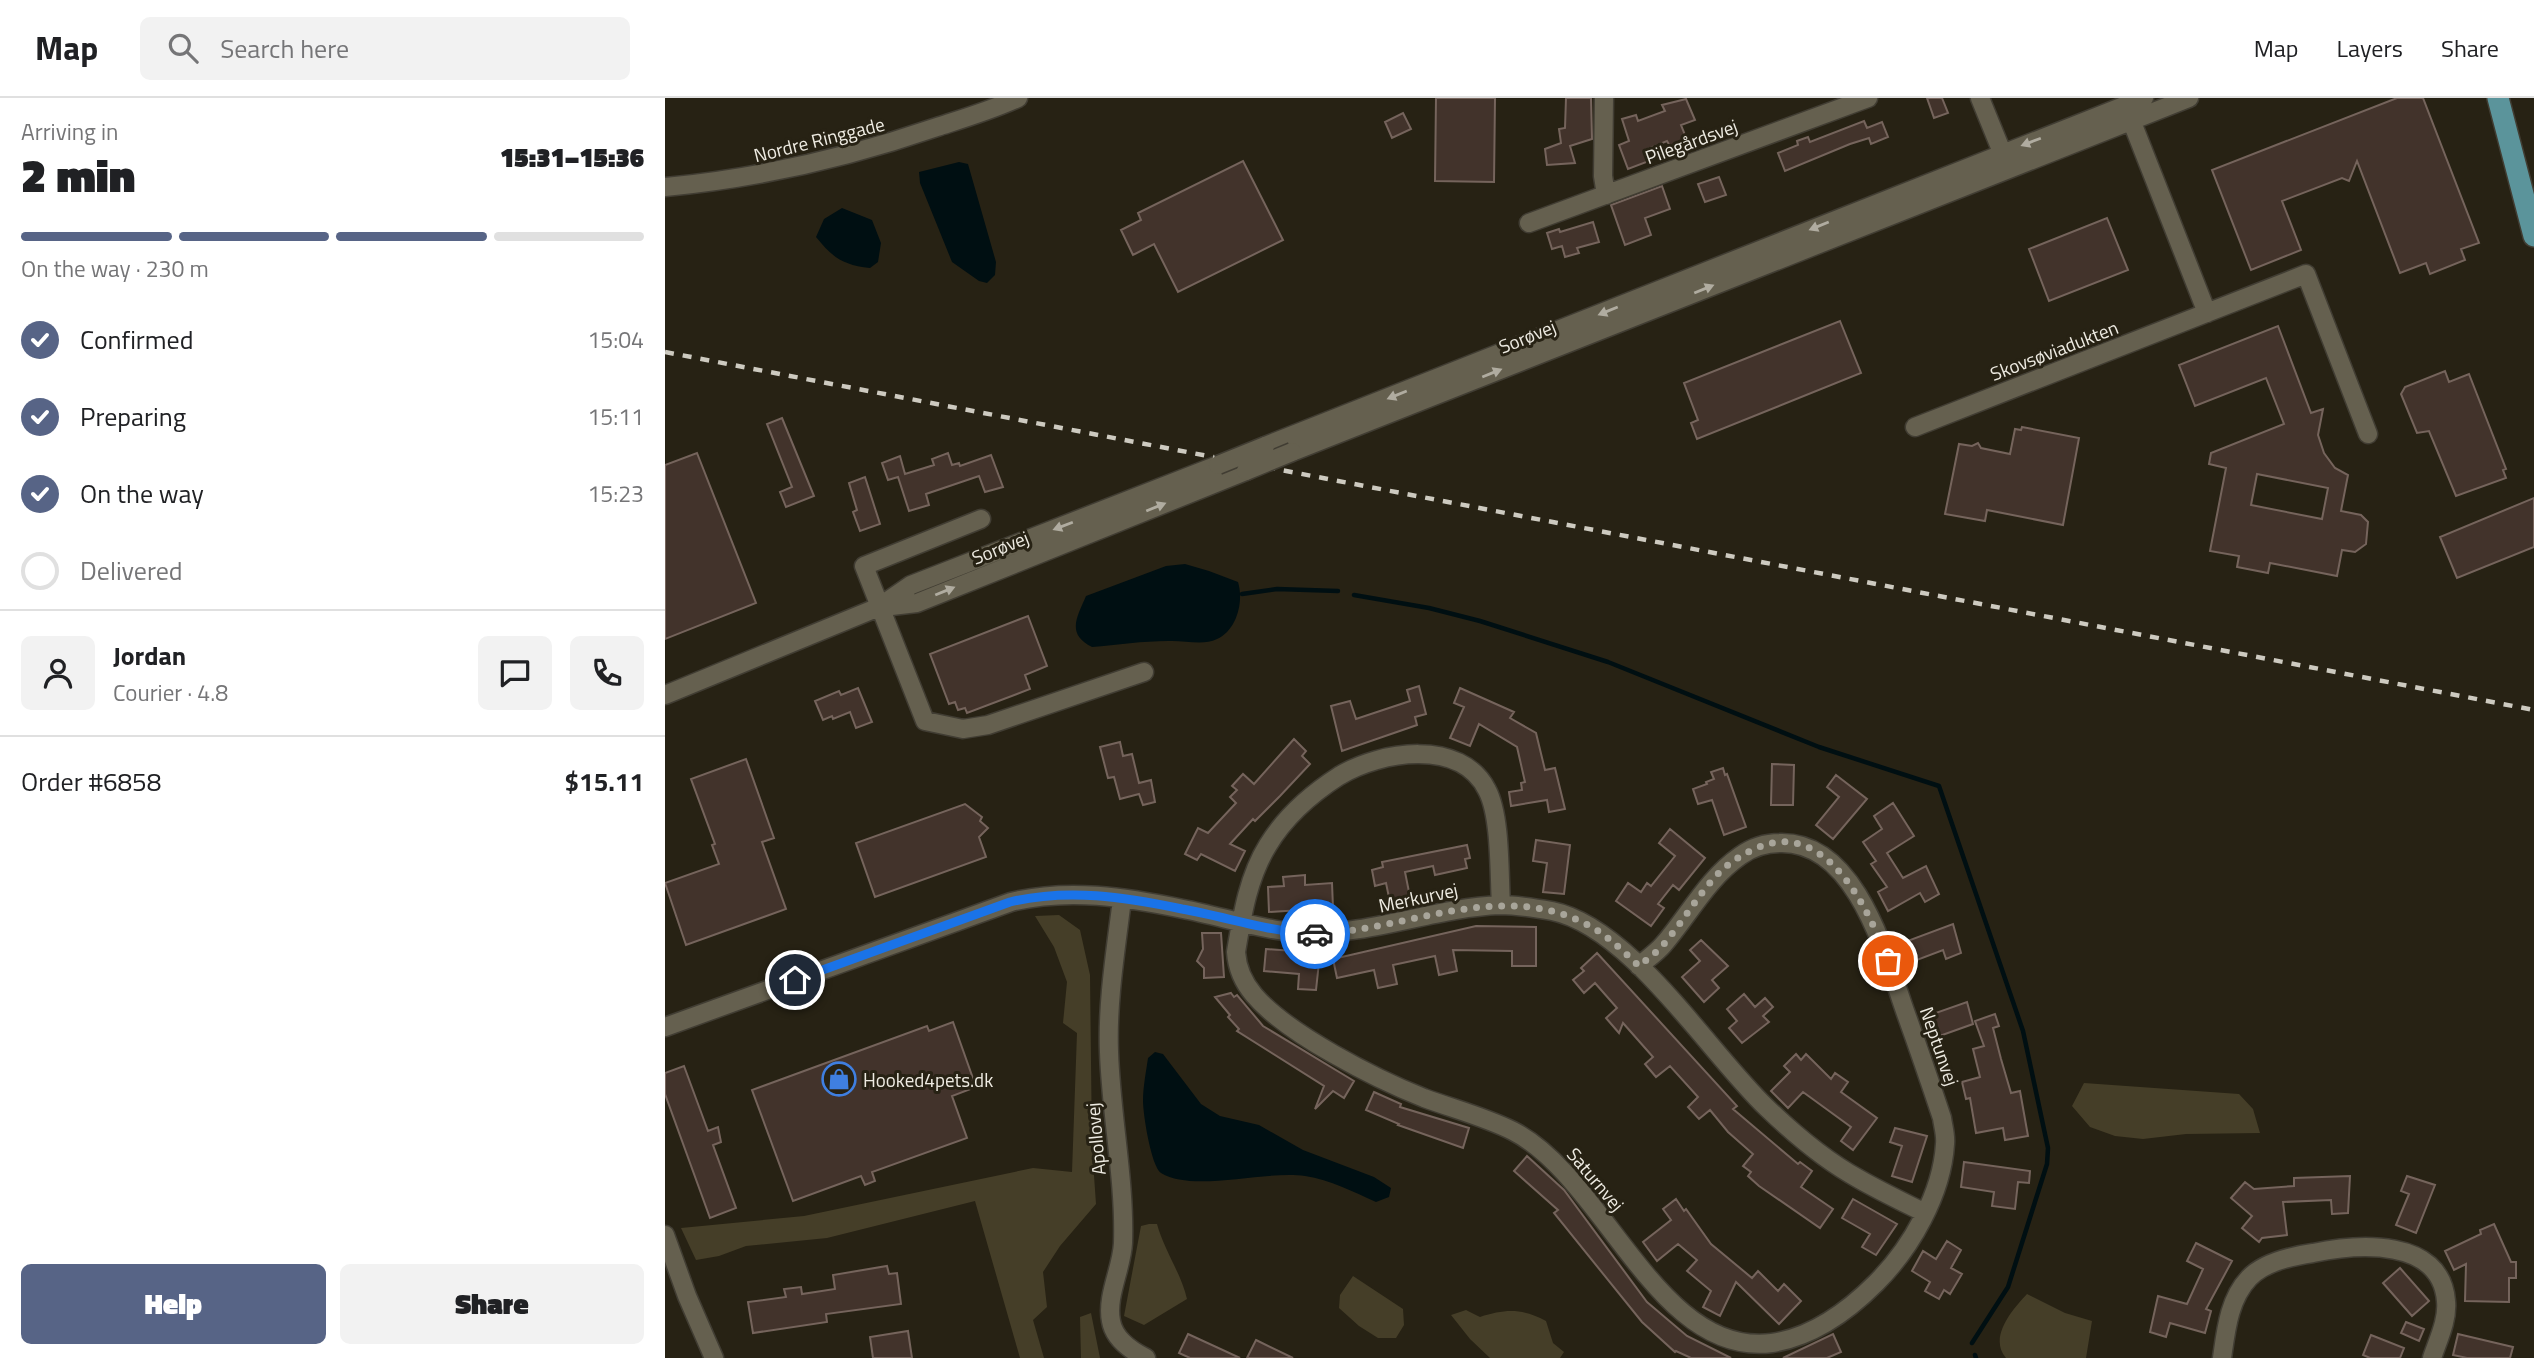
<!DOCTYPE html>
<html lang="en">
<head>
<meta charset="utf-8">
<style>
	:root { --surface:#fff; --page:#f2f2f2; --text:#202124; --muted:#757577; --line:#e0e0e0; --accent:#576486 }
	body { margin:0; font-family:"Titillium Web",sans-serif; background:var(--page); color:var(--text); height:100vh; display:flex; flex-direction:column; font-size:26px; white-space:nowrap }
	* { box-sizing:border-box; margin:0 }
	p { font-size:23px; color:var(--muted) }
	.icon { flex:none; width:38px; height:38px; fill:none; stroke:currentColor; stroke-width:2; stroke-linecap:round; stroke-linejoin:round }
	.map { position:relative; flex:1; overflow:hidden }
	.side { display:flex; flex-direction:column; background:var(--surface); width:665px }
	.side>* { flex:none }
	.pin { position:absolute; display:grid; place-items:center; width:60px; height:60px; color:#fff; margin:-30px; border:4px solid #fff; border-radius:50%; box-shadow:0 2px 7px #0007 }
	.courier { position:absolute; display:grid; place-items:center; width:70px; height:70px; margin:-35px; border:5px solid #1a73e8; border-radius:50%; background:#fff; color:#222; box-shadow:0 2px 9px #0007 }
	.head em { font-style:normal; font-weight:800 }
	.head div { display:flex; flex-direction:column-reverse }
	.head { display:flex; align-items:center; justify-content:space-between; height:119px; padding:0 21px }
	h1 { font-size:46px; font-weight:800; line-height:52px }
	.bar { display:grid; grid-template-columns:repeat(4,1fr); gap:10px 7px; align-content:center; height:84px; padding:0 21px }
	.bar i { height:9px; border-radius:5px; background:var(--line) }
	.bar .selected { background:var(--accent) }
	.bar p { grid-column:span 4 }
	.line { display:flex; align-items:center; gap:18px; padding:0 21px; border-top:2px solid var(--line) }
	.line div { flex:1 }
	.round { display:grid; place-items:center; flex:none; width:74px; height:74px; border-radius:10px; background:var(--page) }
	ol { padding:0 21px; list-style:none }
	li { display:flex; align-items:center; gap:21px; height:77px }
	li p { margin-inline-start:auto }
	li .icon { padding:7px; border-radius:50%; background:var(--accent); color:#fff; stroke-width:4 }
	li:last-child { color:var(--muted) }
	li i { width:38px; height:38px; border:4px solid var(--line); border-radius:50% }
	.action { display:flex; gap:14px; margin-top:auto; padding:14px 21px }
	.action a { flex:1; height:80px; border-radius:10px; background:var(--accent); color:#fff; font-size:28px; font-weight:800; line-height:80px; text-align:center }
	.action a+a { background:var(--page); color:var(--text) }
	header { display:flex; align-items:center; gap:42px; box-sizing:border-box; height:98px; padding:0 35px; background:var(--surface); border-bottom:2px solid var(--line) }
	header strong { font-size:33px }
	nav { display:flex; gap:38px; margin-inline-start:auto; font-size:24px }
	.search { width:490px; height:63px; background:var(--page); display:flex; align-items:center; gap:18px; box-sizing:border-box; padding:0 24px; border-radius:10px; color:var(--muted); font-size:26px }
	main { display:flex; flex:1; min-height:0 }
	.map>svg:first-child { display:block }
</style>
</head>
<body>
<header>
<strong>Map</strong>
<div class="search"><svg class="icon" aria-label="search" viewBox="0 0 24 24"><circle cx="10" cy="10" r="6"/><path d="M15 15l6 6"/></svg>Search here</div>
<nav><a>Map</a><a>Layers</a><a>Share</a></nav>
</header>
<main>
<section class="side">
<div class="head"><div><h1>2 min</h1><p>Arriving in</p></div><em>15:31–15:36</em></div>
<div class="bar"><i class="selected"></i><i class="selected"></i><i class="selected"></i><i></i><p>On the way · 230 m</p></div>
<ol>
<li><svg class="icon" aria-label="check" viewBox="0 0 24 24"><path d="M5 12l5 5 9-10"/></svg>Confirmed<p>15:04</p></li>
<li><svg class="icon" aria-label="check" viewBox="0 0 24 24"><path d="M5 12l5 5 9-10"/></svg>Preparing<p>15:11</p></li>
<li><svg class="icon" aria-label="check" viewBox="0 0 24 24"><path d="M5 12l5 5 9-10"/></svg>On the way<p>15:23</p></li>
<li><i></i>Delivered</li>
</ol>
<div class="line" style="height:126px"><a class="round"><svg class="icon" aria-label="person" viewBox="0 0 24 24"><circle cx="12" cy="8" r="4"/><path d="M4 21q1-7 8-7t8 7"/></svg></a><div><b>Jordan</b><p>Courier · 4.8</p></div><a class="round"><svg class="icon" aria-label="chat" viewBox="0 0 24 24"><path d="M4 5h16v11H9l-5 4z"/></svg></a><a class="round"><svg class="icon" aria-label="phone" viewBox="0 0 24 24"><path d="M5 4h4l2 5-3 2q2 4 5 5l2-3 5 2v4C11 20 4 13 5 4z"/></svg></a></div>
<div class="line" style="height:91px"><div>Order #6858</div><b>$15.11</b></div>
<div class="action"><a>Help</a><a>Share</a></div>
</section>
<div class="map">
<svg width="1869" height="1260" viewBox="0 0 1869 1260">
	<rect width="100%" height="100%" fill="#272214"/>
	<path fill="#453e28" d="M394,817L415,832L425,877L427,1049L431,1106L395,1148L378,1174L382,1209L368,1222L379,1260H355L310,1103L162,1140L81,1148L54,1158L31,1162L16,1130L139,1118L368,1070L407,1074L412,935L398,925L402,884L389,849L370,818Z
		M1419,985L1574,996L1588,1011L1595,1035L1521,1036L1478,1041L1450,1038L1425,1029L1407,1008Z
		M484,1126H492C499,1152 516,1175 522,1201L479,1227L459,1218L476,1128Z
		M688,1178L738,1211L739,1227L731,1240H713L694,1228L674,1210L675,1197Z
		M1362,1196L1400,1215L1427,1223L1421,1260H1341C1323,1239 1348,1211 1362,1196Z
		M801,1212L815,1219C840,1211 857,1210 881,1223L888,1245L899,1254L895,1260H825L805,1241L786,1217Z
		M426,1215L435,1260H416L415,1219Z"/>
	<path fill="#000f12" d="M294,64L303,66L331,164L330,177L322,185L314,183L287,164L255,85L254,74Z
		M177,110L207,122L216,145L213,164L205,170C178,167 168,160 151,139L159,121Z
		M520,466L544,473L573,484C579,503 572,532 552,541C538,548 519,542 503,543C478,543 452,547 427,549C401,536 412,519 421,498L501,468Z
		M490,954L498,956L536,1006L555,1018L594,1027L638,1052L709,1079L726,1090L724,1099L711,1104C689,1094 665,1082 640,1078C599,1072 529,1095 496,1075C486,1068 478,1016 478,1003C478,989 481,974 483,960Z"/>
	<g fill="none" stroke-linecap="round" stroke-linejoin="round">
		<path stroke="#000f12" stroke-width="4.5" d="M577,496L612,491L673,493
			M689,497L764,510L815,523L943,564L1154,649L1274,688L1358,933L1383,1050L1382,1066L1343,1189L1307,1245
			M1310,1257L1311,1260"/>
	</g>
	<path fill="#42332b" stroke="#75645c" stroke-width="2" fill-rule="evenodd" d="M771,0H830L829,84L770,83Z
		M901,0H926L927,41L905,48L910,65L882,67L880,51L896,45L894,31L900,30Z
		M1262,0H1277L1283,15L1269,20Z
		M1732,0H1758L1814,145L1796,151L1800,162L1765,176L1761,165L1735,175L1692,63L1684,83L1677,80L1617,103L1636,152L1586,172L1547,72Z
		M1021,1L1030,22L1016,27L1022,42L1005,48L1002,43L980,52L984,63L963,71L954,47L964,43L957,21L971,17L973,23L1000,13L997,7Z
		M738,15L746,31L727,40L720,24Z
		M1199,23L1202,30L1217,24L1223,39L1206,46L1204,40L1185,46L1120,73L1113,55L1133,47L1132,43L1143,39L1145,44Z
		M578,63L618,142L513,194L489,146L468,157L456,132L476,122L473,115Z
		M1054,79L1061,97L1040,104L1033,86Z
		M997,88L1005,111L980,120L986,137L960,147L946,107Z
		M1442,120L1463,172L1384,203L1364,151Z
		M928,124L934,144L912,150L914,155L900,159L897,148L887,151L882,135L894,131L895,134Z
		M1175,223L1196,275L1032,341L1026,325L1033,322L1019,285Z
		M1613,228L1646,315L1658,311L1653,337L1659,355L1670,370L1683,377L1676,413L1696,417L1703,424L1701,446L1690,454L1677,452L1672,478L1605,465L1603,475L1572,469L1574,458L1545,453L1561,370L1544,366L1546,355L1619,326L1601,280L1530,308L1514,267ZM1592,376L1663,390L1657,421L1586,407Z
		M1780,273L1784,284L1804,276L1841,371L1838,372L1841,380L1791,398L1764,333L1752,335L1736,296L1740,289Z
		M117,320L149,398L121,409L115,394L127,389L102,326Z
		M1357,329L1414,340L1398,427L1322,412L1320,423L1280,416L1294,346L1307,348L1313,345L1316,350L1345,356L1350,331L1356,332Z
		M32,355L91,505L0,541V367Z
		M283,355L287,367L294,365L295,368L326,357L338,389L320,394L314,378L261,396L264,407L244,413L233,379L223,382L217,365L235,358L240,376L269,367L267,361Z
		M200,379L215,426L195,433L188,414L192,412L184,385Z
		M1869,400V449L1792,480L1775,439Z
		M363,518L382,568L360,577L365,591L302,615L300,610L293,612L290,604L284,606L265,556Z
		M754,588L761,616L750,619L752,627L677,653L666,608L685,603L691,621L745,603L742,592Z
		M193,590L207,624L191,630L185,614L168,621L167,618L158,622L150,603L174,593L176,597Z
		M795,590L849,614L845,620L871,635L880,672L890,670L900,711L884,714L882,702L846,708L844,694L857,692L856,685L860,684L852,649L814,626L805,648L785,640L799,609L789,605Z
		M629,641L641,653L637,658L645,666L615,698L590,723L588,721L565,746L580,753L570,773L536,756L532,762L520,756L533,730L543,735L571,705L565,699L572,692L567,688L578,676L589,686Z
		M455,644L458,658L467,656L474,685L486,682L490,704L478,707L474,696L455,701L449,679L443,680L435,649Z
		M81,661L109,740L97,744L121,811L21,847L0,785L54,766L47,747L50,746L26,681Z
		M1107,666L1129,667L1128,707H1106Z
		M1058,670L1060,677L1062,676L1081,729L1059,737L1047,702L1033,706L1028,691L1042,686L1041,684L1049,681L1046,674Z
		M1171,677L1202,701L1168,741L1151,727L1174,699L1162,689Z
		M1228,705L1249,738L1222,755L1238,780L1261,768L1274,796L1260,804L1255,795L1223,813L1213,794L1222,789L1206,766L1211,763L1198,744L1217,731L1209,718Z
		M300,706L317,719L315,723L323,730L314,739L321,759L210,799L191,745Z
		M1005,731L1040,760L1014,792L1008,787L993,806L999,810L986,828L951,803L963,785L976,794L982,785L986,788L1010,758L994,745Z
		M871,742L905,747L899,796L878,794L882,765L868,763Z
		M802,747L805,760L800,761L802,770L770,777L768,768L740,774L746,804L726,809L721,785L710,788L707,772L718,769L717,764Z
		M640,777V787L667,785L668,810L604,814L603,789L619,788L618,779Z
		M1288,826L1296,855L1281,861L1278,852L1244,865L1237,845Z
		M811,828L871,829V868H847V853L788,852L792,873L774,877L770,858L728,867L732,886L713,890L709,872L672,880L668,861Z
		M537,835H556L559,879L539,880V870L532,863L538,851Z
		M1036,842L1063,868L1047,882L1054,890L1039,904L1017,879L1035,863L1025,852Z
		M601,851L655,855L651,892L633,891L634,876L599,873Z
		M932,855L1072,1008L1068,1011L1133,1066L1135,1064L1147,1073L1136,1089L1168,1111L1155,1130L1094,1088L1083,1078L1086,1074L1078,1068L1088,1056L1063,1034L1045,1012L1034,1021L1023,1009L1033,999L1005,968L991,979L980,966L988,959L958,925L954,935L941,920L952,910L930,885L919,895L908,882L919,873L916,870Z
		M566,895L569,899L572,897L598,928L689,983L679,1000L668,993L650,1011L659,988L572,933L574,931L563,919L565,917L550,899Z
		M1079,896L1090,909L1100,900L1108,909L1098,918L1104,924L1077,945L1064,930L1072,923L1062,911Z
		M1302,904L1308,926L1269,940L1262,918Z
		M1330,916L1334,928L1328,930L1336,961L1346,995L1355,993L1363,1038L1340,1042L1338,1030L1311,1035L1305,1000L1301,1001L1297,984L1315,979L1308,951L1319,948L1310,923Z
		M288,924L311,989L287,998L302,1040L207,1074L210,1083L200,1087L196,1078L128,1103L87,992L262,928L264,933Z
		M1131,956L1136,962L1141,956L1166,981L1170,975L1183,984L1176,994L1212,1020L1188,1052L1176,1043L1186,1029L1138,994L1123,1010L1106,993L1125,974L1119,968Z
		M19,968L43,1033L53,1029L56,1044L48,1047L71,1110L45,1120L0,996V975Z
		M709,994L736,1006L735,1009L804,1030L798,1050L733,1027L734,1026L701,1012Z
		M1230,1030L1262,1038L1247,1084L1227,1078L1237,1048L1225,1044Z
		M862,1058L899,1092L982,1204L1022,1238L1066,1260H1026L1011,1253L1010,1254L977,1224L889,1115L893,1112L849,1073Z
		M1299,1064L1365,1073L1364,1085L1353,1084L1350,1111L1327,1108L1329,1094L1296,1089Z
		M1685,1078L1683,1115L1667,1116L1666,1102L1618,1104L1622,1137L1597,1140L1594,1144L1577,1130L1587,1118L1566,1100L1580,1084L1589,1091L1629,1088V1080Z
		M1742,1078L1770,1087L1751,1135L1731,1127L1744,1096L1736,1093Z
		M1011,1101L1019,1113L1021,1111L1046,1146L1087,1180L1093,1173L1113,1193L1119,1186L1136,1203L1114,1226L1071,1184L1055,1218L1038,1209L1046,1193L1022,1173L1032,1162L1013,1146L992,1163L978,1144L1006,1122L998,1111Z
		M1188,1101L1232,1126L1211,1157L1197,1149L1205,1136L1177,1120Z
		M1829,1126L1846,1164H1851V1180H1844V1204L1800,1203L1801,1166L1789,1172L1780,1153L1816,1136L1815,1132Z
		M1282,1143L1296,1152L1286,1170L1297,1176L1285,1196L1279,1192L1274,1201L1260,1193L1265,1184L1247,1173L1258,1153L1271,1161Z
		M1531,1145L1567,1163L1541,1211L1546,1213L1540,1235L1505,1225L1501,1239L1485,1234L1493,1198L1522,1206L1538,1171L1522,1163Z
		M222,1168L224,1176L232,1175L236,1206L161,1216L162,1224L88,1235L83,1204L121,1199L119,1191L136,1189L137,1196L170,1191L168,1177Z
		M1735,1170L1764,1203L1747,1218L1718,1185Z
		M1741,1224L1759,1231L1754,1243L1736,1235Z
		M243,1233L247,1260H208L205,1239Z
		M523,1236L575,1260H525L514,1255Z
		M1168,1236L1176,1254L1162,1260H1118Z
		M1793,1236L1848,1249L1845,1260H1802L1788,1257Z
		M1706,1237L1739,1250L1735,1260H1705L1698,1257Z
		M591,1242L628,1260H582Z"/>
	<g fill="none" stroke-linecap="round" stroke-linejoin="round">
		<defs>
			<path id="minor" d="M939,0L938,78L941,97
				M1315,0L1341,64
				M1463,14L1542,215
				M0,89C96,80 182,60 272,29C300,20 327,12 353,0
				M864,125L1203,0
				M1250,329L1641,176L1703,336
				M600,348L1479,0
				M627,354L1524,0
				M316,421L199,468L260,623L298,631L323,627L479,574
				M218,509L252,505L581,373
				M0,597L214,509L246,487L553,367
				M457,801C451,851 442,903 444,954C446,1018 460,1081 458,1145C457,1170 441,1198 446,1223C449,1241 465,1252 481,1260
				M836,807C834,776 836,718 822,692C796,640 715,653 674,678C646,696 620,719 603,747C583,779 577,818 571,854C572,869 578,884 589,897C622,936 711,981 759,1000C789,1011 820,1019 848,1033C940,1080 993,1260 1107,1245C1147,1239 1183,1213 1211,1185C1246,1150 1277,1096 1280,1046C1281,1037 1278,1028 1277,1020C1265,984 1253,949 1240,913C1220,856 1191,743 1115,745C1101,745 1086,750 1075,758C1042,781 1024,817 998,847C991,855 982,861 974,868
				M0,929L346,804C403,790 461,799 518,811C554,818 590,830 626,834C698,841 764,810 835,807C852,807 870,810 887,813C966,829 1044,955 1102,1010C1129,1036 1161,1063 1194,1081C1215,1093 1238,1104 1260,1115
				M0,1137L22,1198L49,1260
				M1557,1260C1561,1232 1564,1201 1584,1180C1599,1164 1627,1158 1648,1155C1692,1146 1776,1139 1781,1203C1783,1222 1773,1242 1767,1260"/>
			<path id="major" d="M1833,0L1869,138"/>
		</defs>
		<use href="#minor" stroke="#413d33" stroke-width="21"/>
		<use href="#major" stroke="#413d33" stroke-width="24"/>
		<use href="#minor" stroke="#65604f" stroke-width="18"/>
		<use href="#major" stroke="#5b949b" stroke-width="21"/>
		<path stroke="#cdcac0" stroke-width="4.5" stroke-dasharray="9 9" stroke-linecap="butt" d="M0,254L1869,612"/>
		<defs>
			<path id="minor-bridge" d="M553,367L600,348
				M581,373L627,354"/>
		</defs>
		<use href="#minor-bridge" stroke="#413d33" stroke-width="21" stroke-linecap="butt"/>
		<use href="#minor-bridge" stroke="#65604f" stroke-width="18"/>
	</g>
	<defs><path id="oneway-solid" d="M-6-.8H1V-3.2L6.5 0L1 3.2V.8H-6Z" transform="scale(1.75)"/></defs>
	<g fill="#b0aca0">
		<use href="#oneway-solid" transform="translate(1366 44) rotate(159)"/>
		<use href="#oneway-solid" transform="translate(1154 128) rotate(158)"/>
		<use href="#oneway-solid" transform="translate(1039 191) rotate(-22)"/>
		<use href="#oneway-solid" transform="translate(943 213) rotate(158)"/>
		<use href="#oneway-solid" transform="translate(827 275) rotate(-22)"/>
		<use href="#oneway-solid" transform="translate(732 297) rotate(158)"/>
		<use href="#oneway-solid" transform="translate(491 409) rotate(-22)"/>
		<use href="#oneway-solid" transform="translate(398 428) rotate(159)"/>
		<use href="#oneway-solid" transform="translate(280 493) rotate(-22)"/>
	</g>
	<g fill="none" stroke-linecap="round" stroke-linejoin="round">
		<path stroke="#a8a59a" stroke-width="7" stroke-dasharray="0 12.6" d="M650,836C739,833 833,782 919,825C940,835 957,852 974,868C982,861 991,855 998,847C1017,825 1031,800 1050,779C1063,765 1077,756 1094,749C1161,721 1205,813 1223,863"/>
		<path stroke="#1a73e8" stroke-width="9" d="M130,882L345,804C403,790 460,799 517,811C562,819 605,834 650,836"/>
	</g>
	<defs>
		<symbol id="shop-ring" viewBox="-11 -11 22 22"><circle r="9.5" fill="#272214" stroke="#3f7fe0" stroke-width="1.5"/><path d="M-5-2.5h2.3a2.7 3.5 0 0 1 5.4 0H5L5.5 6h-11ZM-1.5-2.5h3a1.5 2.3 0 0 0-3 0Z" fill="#3f7fe0"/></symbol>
	</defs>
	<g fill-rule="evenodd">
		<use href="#shop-ring" x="155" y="962" width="38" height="38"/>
	</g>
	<g text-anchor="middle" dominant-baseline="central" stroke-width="6" stroke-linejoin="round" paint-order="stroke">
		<g font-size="19" fill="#eeebe2" stroke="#272214">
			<text transform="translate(154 41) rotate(-14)">Nordre Ringgade</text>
			<text transform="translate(1026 43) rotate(-20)">Pilegårdsvej</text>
			<text transform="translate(862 238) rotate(-22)">Sorøvej</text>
			<text transform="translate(1389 252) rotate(-21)">Skovsøviadukten</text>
			<text transform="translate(335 449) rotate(-22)">Sorøvej</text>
			<text transform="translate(753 799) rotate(-12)">Merkurvej</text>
			<text transform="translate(1275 948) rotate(71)">Neptunvej</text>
			<text transform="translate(430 1041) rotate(-95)">Apollovej</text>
			<text transform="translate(931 1081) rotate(50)">Saturnvej</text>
		</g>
		<g font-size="19" fill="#eeebe2" stroke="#272214" text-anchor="start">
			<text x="198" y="981">Hooked4pets.dk</text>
		</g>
	</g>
</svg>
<div class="pin" style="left:1223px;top:863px;background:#ea580c"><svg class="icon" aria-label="bag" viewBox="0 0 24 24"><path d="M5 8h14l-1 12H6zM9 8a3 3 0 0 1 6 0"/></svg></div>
<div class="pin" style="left:130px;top:882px;background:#1f2937"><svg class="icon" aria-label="home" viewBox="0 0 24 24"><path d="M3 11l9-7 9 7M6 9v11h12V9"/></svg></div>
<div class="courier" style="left:650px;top:836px"><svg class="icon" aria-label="car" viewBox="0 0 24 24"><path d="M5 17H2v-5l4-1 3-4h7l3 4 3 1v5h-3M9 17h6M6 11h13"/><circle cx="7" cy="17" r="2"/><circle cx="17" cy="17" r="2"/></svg></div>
</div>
</main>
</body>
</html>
